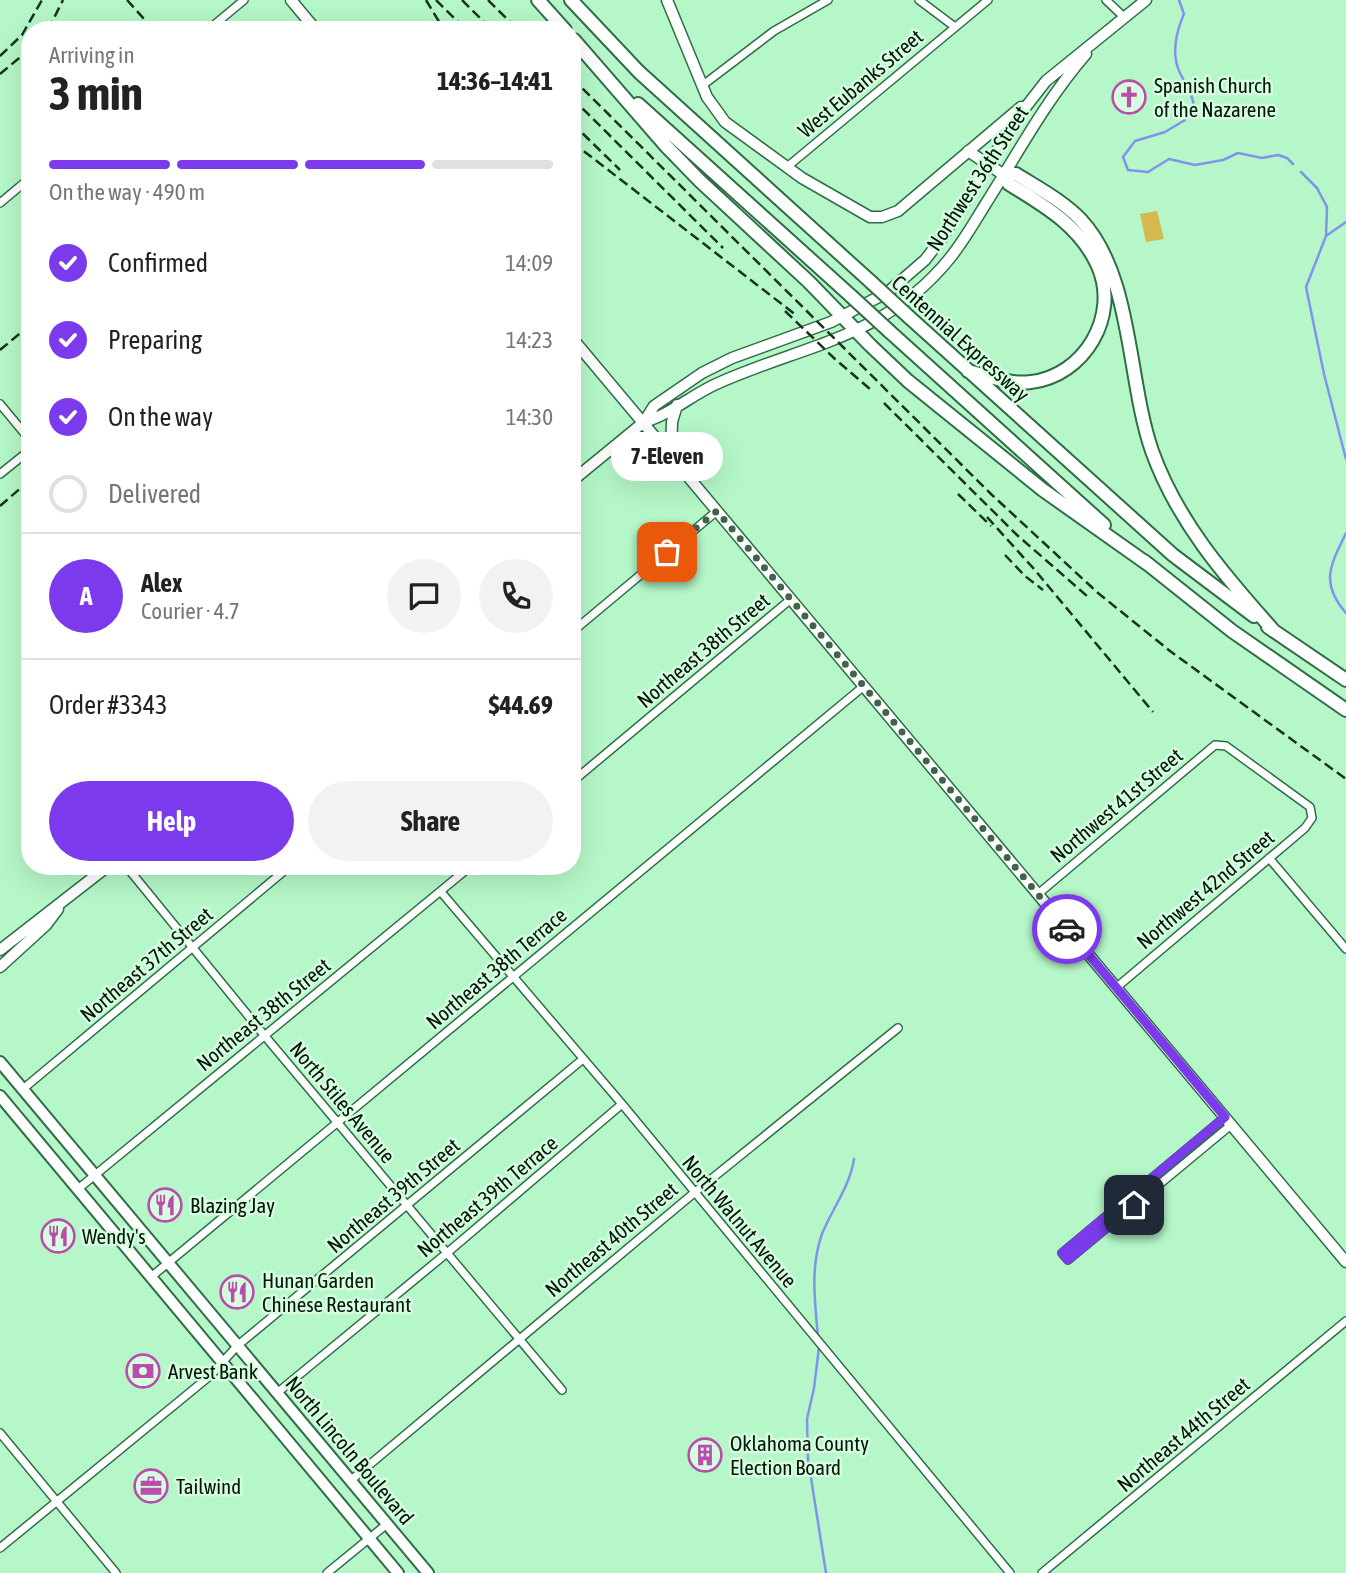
<!DOCTYPE html>
<html lang="en">
<head>
<meta charset="utf-8">
<style>
	:root { --surface:#fff; --page:#f2f2f2; --text:#222; --muted:#767676; --line:#e0e0e0; --accent:#7c3aed }
	body { margin:0; font-family:"Asap Condensed",sans-serif; background:var(--page); color:var(--text); height:100vh; display:flex; flex-direction:column; font-size:26px; white-space:nowrap }
	* { box-sizing:border-box; margin:0 }
	p { font-size:23px; color:var(--muted) }
	.icon { flex:none; width:38px; height:38px; fill:none; stroke:currentColor; stroke-width:2; stroke-linecap:round; stroke-linejoin:round }
	.map { position:relative; flex:1; overflow:hidden }
	.details { position:absolute; left:21px; top:21px; width:560px; height:854px; display:flex; flex-direction:column; background:var(--surface); border-radius:28px; box-shadow:0 7px 28px #0002 }
	.details>* { flex:none }
	.pin { position:absolute; display:grid; place-items:center; width:60px; height:60px; color:#fff; margin:-30px; border-radius:14px; box-shadow:0 4px 10px #0006 }
	.courier { position:absolute; display:grid; place-items:center; width:70px; height:70px; margin:-35px; border:5px solid #7c3aed; border-radius:50%; background:#fff; color:#222; box-shadow:0 2px 9px #0007 }
	.bubble { position:absolute; height:49px; border-radius:24px; background:var(--surface); box-shadow:0 7px 28px #0002; font-size:23px; font-weight:700; line-height:49px; text-align:center }
	.headline em { font-style:normal; font-weight:700 }
	.headline div { display:flex; flex-direction:column-reverse }
	.headline { display:flex; align-items:center; justify-content:space-between; height:119px; padding:0 28px }
	h1 { font-size:46px; font-weight:700; line-height:52px }
	.bar { display:grid; grid-template-columns:repeat(4,1fr); gap:10px 7px; align-content:center; height:84px; padding:0 28px }
	.bar i { height:9px; border-radius:5px; background:var(--line) }
	.bar .selected { background:var(--accent) }
	.bar p { grid-column:span 4 }
	.line { display:flex; align-items:center; gap:18px; padding:0 28px; border-top:2px solid var(--line) }
	.line div { flex:1 }
	.round { display:grid; place-items:center; flex:none; width:74px; height:74px; border-radius:37px; background:var(--page) }
	ol { padding:0 28px; list-style:none }
	li { display:flex; align-items:center; gap:21px; height:77px }
	li p { margin-inline-start:auto }
	li .icon { padding:7px; border-radius:50%; background:var(--accent); color:#fff; stroke-width:4 }
	li:last-child { color:var(--muted) }
	li i { width:38px; height:38px; border:4px solid var(--line); border-radius:50% }
	.button { display:flex; gap:14px; margin-top:auto; padding:14px 28px }
	.button a { flex:1; height:80px; border-radius:42px; background:var(--accent); color:#fff; font-size:28px; font-weight:700; line-height:80px; text-align:center }
	.button a+a { background:var(--page); color:var(--text) }
	.map>svg:first-child { display:block }
</style>
</head>
<body>
<div class="map">
<svg width="1346" height="1573" viewBox="0 0 1346 1573">
	<rect width="100%" height="100%" fill="#b5f7c8"/>
	<path fill="#d5b84f" d="M1157,211L1164,239L1146,242L1140,214Z"/>
	<g fill="none" stroke-linecap="round" stroke-linejoin="round">
		<path stroke="#8194ec" stroke-width="2.5" d="M1179,0L1184,14C1176,32 1171,55 1180,73C1186,85 1194,96 1194,109L1185,120L1165,132L1135,141L1123,157L1128,170L1148,172L1169,159L1195,165L1223,160L1238,153L1262,158L1278,155L1287,158L1293,164
			M1301,172L1317,188L1327,207L1326,236L1306,287L1324,374L1346,459
			M1326,236L1346,222
			M1346,533C1330,566 1320,583 1346,613
			M818,1337C815,1303 810,1267 822,1234C832,1209 850,1186 854,1159
			M819,1347L814,1388L807,1419L808,1459L826,1573"/>
		<defs>
			<path id="street" d="M919,0L955,27
				M1106,0L1125,18
				M208,30L244,0
				M703,85L774,31L828,0
				M787,167L988,0
				M0,203L30,178
				M0,404L30,440
				M0,474L30,450
				M572,632L717,511
				M572,782L791,599
				M1269,858L1346,949
				M126,866L264,1035L562,1390
				M441,892L622,1104L1010,1573
				M1038,894L1215,745L1226,746L1310,807L1312,818L1305,828L1117,987
				M23,1089L290,866
				M1225,1117L1062,1253L1068,1260L1231,1125
				M78,1189L471,866
				M151,1277L864,686
				M277,1393L447,1253L622,1104
				M0,1433L116,1573
				M350,1481L694,1193L898,1028
				M0,1548L211,1375L237,1346L583,1059
				M327,1573L387,1524
				M1042,1573L1346,1321"/>
			<path id="secondary" d="M291,0L316,30
				M667,0L707,97L725,122L802,178L870,217H882L898,211L1021,107
				M968,151L1004,175
				M572,338L1346,1262
				M644,422C669,415 689,397 714,385C801,345 885,339 950,258C963,242 974,223 985,205C1018,153 1046,100 1086,54
				M671,456L672,422L677,405
				M572,481L644,422L654,406L702,373L732,358L831,322L888,292L925,260L942,238L1018,117L1046,81L1146,0
				M0,950L108,866
				M0,967L46,925L58,909"/>
			<path id="primary" d="M0,1062L428,1573
				M0,1096L398,1573"/>
			<path id="highway" d="M538,0L565,30
				M571,0L639,72L871,282
				M574,40L666,146L700,181L809,282L870,345L908,381L1043,490L1149,565
				M638,104L851,296
				M909,317L1173,555L1254,616
				M889,331L1104,525
				M968,371C989,376 1010,385 1031,382C1084,376 1120,316 1098,266C1080,226 1045,206 1009,184L1004,175L1016,174C1038,188 1063,201 1081,220C1133,276 1127,379 1152,451C1177,521 1224,575 1273,630
				M1144,561L1232,631L1346,710
				M1268,627L1346,680"/>
		</defs>
		<use href="#street" stroke="#2e6d45" stroke-width="10"/>
		<use href="#secondary" stroke="#2e6d45" stroke-width="13"/>
		<use href="#primary" stroke="#2e6d45" stroke-width="14"/>
		<use href="#highway" stroke="#2e6d45" stroke-width="16"/>
		<use href="#street" stroke="#fff" stroke-width="7"/>
		<use href="#secondary" stroke="#fff" stroke-width="10"/>
		<use href="#primary" stroke="#fff" stroke-width="10"/>
		<use href="#highway" stroke="#fff" stroke-width="12"/>
		<path stroke="#18331f" stroke-width="2.5" stroke-dasharray="10 5" stroke-linecap="butt" d="M127,0L154,30
			M426,0L444,30
			M436,0L466,30
			M462,0L492,30
			M488,0L518,30
			M48,30L63,0
			M0,56L22,35L42,0
			M0,74L30,49
			M572,78L991,494L1098,593L1170,651L1346,779
			M572,98L723,248
			M572,123L620,170
			M572,142L796,315
			M785,311L835,359L870,389
			M0,350L30,325
			M884,403L1017,535L1087,596
			M958,494L991,526
			M0,506L30,480
			M987,517L1034,569L1153,712
			M1005,555L1025,576L1043,590"/>
		<defs>
			<path id="highway-bridge" d="M871,282L909,317
				M851,296L889,331"/>
		</defs>
		<use href="#highway-bridge" stroke="#2e6d45" stroke-width="16" stroke-linecap="butt"/>
		<use href="#highway-bridge" stroke="#fff" stroke-width="12"/>
	</g>
	<g fill="none" stroke-linecap="round" stroke-linejoin="round">
		<path stroke="#3f644a" stroke-width="7" stroke-dasharray="0 12.6" d="M667,552L717,511L1067,929"/>
		<path stroke="#7c3aed" stroke-width="9" d="M1067,929L1225,1117L1062,1253L1068,1260L1134,1205"/>
	</g>
	<defs>
		<symbol id="church-ring" viewBox="-11 -11 22 22"><circle r="9.5" fill="#d7fde1" stroke="#ba4cab" stroke-width="1.5"/><path d="M-1.2-6h2.4v3.5h3.3v2.4h-3.3V6h-2.4V-.1h-3.3v-2.4h3.3Z" fill="#ba4cab"/></symbol>
		<symbol id="restaurant-ring" viewBox="-11 -11 22 22"><circle r="9.5" fill="#d7fde1" stroke="#ba4cab" stroke-width="1.5"/><path d="M-5-6h1v4h1v-4h1v4h1v-4h1v5L-1.5 .5V6h-2V.5L-5-1ZM5-6V6H3V1.5H1.5Q1.5-4 5-6Z" fill="#ba4cab"/></symbol>
		<symbol id="bank-ring" viewBox="-11 -11 22 22"><circle r="9.5" fill="#d7fde1" stroke="#ba4cab" stroke-width="1.5"/><path d="M-6-4H6V4H-6ZM0-2.3a2.3 2.3 0 1 0 0 4.6a2.3 2.3 0 1 0 0-4.6Z" fill="#ba4cab"/></symbol>
		<symbol id="building-ring" viewBox="-11 -11 22 22"><circle r="9.5" fill="#d7fde1" stroke="#ba4cab" stroke-width="1.5"/><path d="M-4-6H4V6H1V3H-1V6H-4ZM-2.5-4.3h1.7v1.8h-1.7ZM.8-4.3h1.7v1.8H.8ZM-2.5-1h1.7V.8h-1.7ZM.8-1h1.7V.8H.8Z" fill="#ba4cab"/></symbol>
		<symbol id="office-ring" viewBox="-11 -11 22 22"><circle r="9.5" fill="#d7fde1" stroke="#ba4cab" stroke-width="1.5"/><path d="M-6-3h4V-5.5h4V-3h4V5H-6ZM-1-4.5V-3h2v-1.5ZM-6 0V1H6V0Z" fill="#ba4cab"/></symbol>
	</defs>
	<g fill-rule="evenodd">
		<use href="#church-ring" x="1110" y="78" width="38" height="38"/>
		<use href="#restaurant-ring" x="146" y="1186" width="38" height="38"/>
		<use href="#restaurant-ring" x="39" y="1217" width="38" height="38"/>
		<use href="#restaurant-ring" x="218" y="1273" width="38" height="38"/>
		<use href="#bank-ring" x="124" y="1352" width="38" height="38"/>
		<use href="#building-ring" x="686" y="1436" width="38" height="38"/>
		<use href="#office-ring" x="132" y="1467" width="38" height="38"/>
	</g>
	<g text-anchor="middle" dominant-baseline="central" stroke-width="5" stroke-linejoin="round" paint-order="stroke">
		<g font-size="21" fill="#001506" stroke="#d7fde1">
			<text transform="translate(860 83) rotate(-40)">West Eubanks Street</text>
			<text transform="translate(977 178) rotate(-57)">Northwest 36th Street</text>
			<text transform="translate(961 338) rotate(42)">Centennial Expressway</text>
			<text transform="translate(703 650) rotate(-40)">Northeast 38th Street</text>
			<text transform="translate(1116 805) rotate(-40)">Northwest 41st Street</text>
			<text transform="translate(1205 889) rotate(-40)">Northwest 42nd Street</text>
			<text transform="translate(146 964) rotate(-40)">Northeast 37th Street</text>
			<text transform="translate(496 968) rotate(-40)">Northeast 38th Terrace</text>
			<text transform="translate(263 1014) rotate(-39)">Northeast 38th Street</text>
			<text transform="translate(343 1102) rotate(50)">North Stiles Avenue</text>
			<text transform="translate(393 1195) rotate(-40)">Northeast 39th Street</text>
			<text transform="translate(487 1196) rotate(-40)">Northeast 39th Terrace</text>
			<text transform="translate(740 1221) rotate(50)">North Walnut Avenue</text>
			<text transform="translate(611 1239) rotate(-40)">Northeast 40th Street</text>
			<text transform="translate(1183 1434) rotate(-40)">Northeast 44th Street</text>
			<text transform="translate(350 1450) rotate(50)">North Lincoln Boulevard</text>
		</g>
		<g font-size="21" fill="#001506" stroke="#d7fde1" text-anchor="start">
			<text x="1154" y="85">Spanish Church<tspan x="1154" dy="24">of the Nazarene</tspan></text>
			<text x="190" y="1205">Blazing Jay</text>
			<text x="82" y="1236">Wendy's</text>
			<text x="262" y="1280">Hunan Garden<tspan x="262" dy="24">Chinese Restaurant</tspan></text>
			<text x="168" y="1371">Arvest Bank</text>
			<text x="730" y="1443">Oklahoma County<tspan x="730" dy="24">Election Board</tspan></text>
			<text x="176" y="1486">Tailwind</text>
		</g>
	</g>
</svg>
<div class="pin" style="left:667px;top:552px;background:#ea580c"><svg class="icon" aria-label="bag" viewBox="0 0 24 24"><path d="M5 8h14l-1 12H6zM9 8a3 3 0 0 1 6 0"/></svg></div>
<div class="pin" style="left:1134px;top:1205px;background:#1f2937"><svg class="icon" aria-label="home" viewBox="0 0 24 24"><path d="M3 11l9-7 9 7M6 9v11h12V9"/></svg></div>
<div class="courier" style="left:1067px;top:929px"><svg class="icon" aria-label="car" viewBox="0 0 24 24"><path d="M5 17H2v-5l4-1 3-4h7l3 4 3 1v5h-3M9 17h6M6 11h13"/><circle cx="7" cy="17" r="2"/><circle cx="17" cy="17" r="2"/></svg></div>
<div class="bubble" style="left:611px;top:432px;width:112px">7-Eleven</div>
<section class="details">
<div class="headline"><div><h1>3 min</h1><p>Arriving in</p></div><em>14:36–14:41</em></div>
<div class="bar"><i class="selected"></i><i class="selected"></i><i class="selected"></i><i></i><p>On the way · 490 m</p></div>
<ol>
<li><svg class="icon" aria-label="check" viewBox="0 0 24 24"><path d="M5 12l5 5 9-10"/></svg>Confirmed<p>14:09</p></li>
<li><svg class="icon" aria-label="check" viewBox="0 0 24 24"><path d="M5 12l5 5 9-10"/></svg>Preparing<p>14:23</p></li>
<li><svg class="icon" aria-label="check" viewBox="0 0 24 24"><path d="M5 12l5 5 9-10"/></svg>On the way<p>14:30</p></li>
<li><i></i>Delivered</li>
</ol>
<div class="line" style="height:126px"><b class="round" style="background:var(--accent);color:#fff">A</b><div><b>Alex</b><p>Courier · 4.7</p></div><a class="round"><svg class="icon" aria-label="chat" viewBox="0 0 24 24"><path d="M4 5h16v11H9l-5 4z"/></svg></a><a class="round"><svg class="icon" aria-label="phone" viewBox="0 0 24 24"><path d="M5 4h4l2 5-3 2q2 4 5 5l2-3 5 2v4C11 20 4 13 5 4z"/></svg></a></div>
<div class="line" style="height:91px"><div>Order #3343</div><b>$44.69</b></div>
<div class="button"><a>Help</a><a>Share</a></div>
</section>
</div>
</body>
</html>
